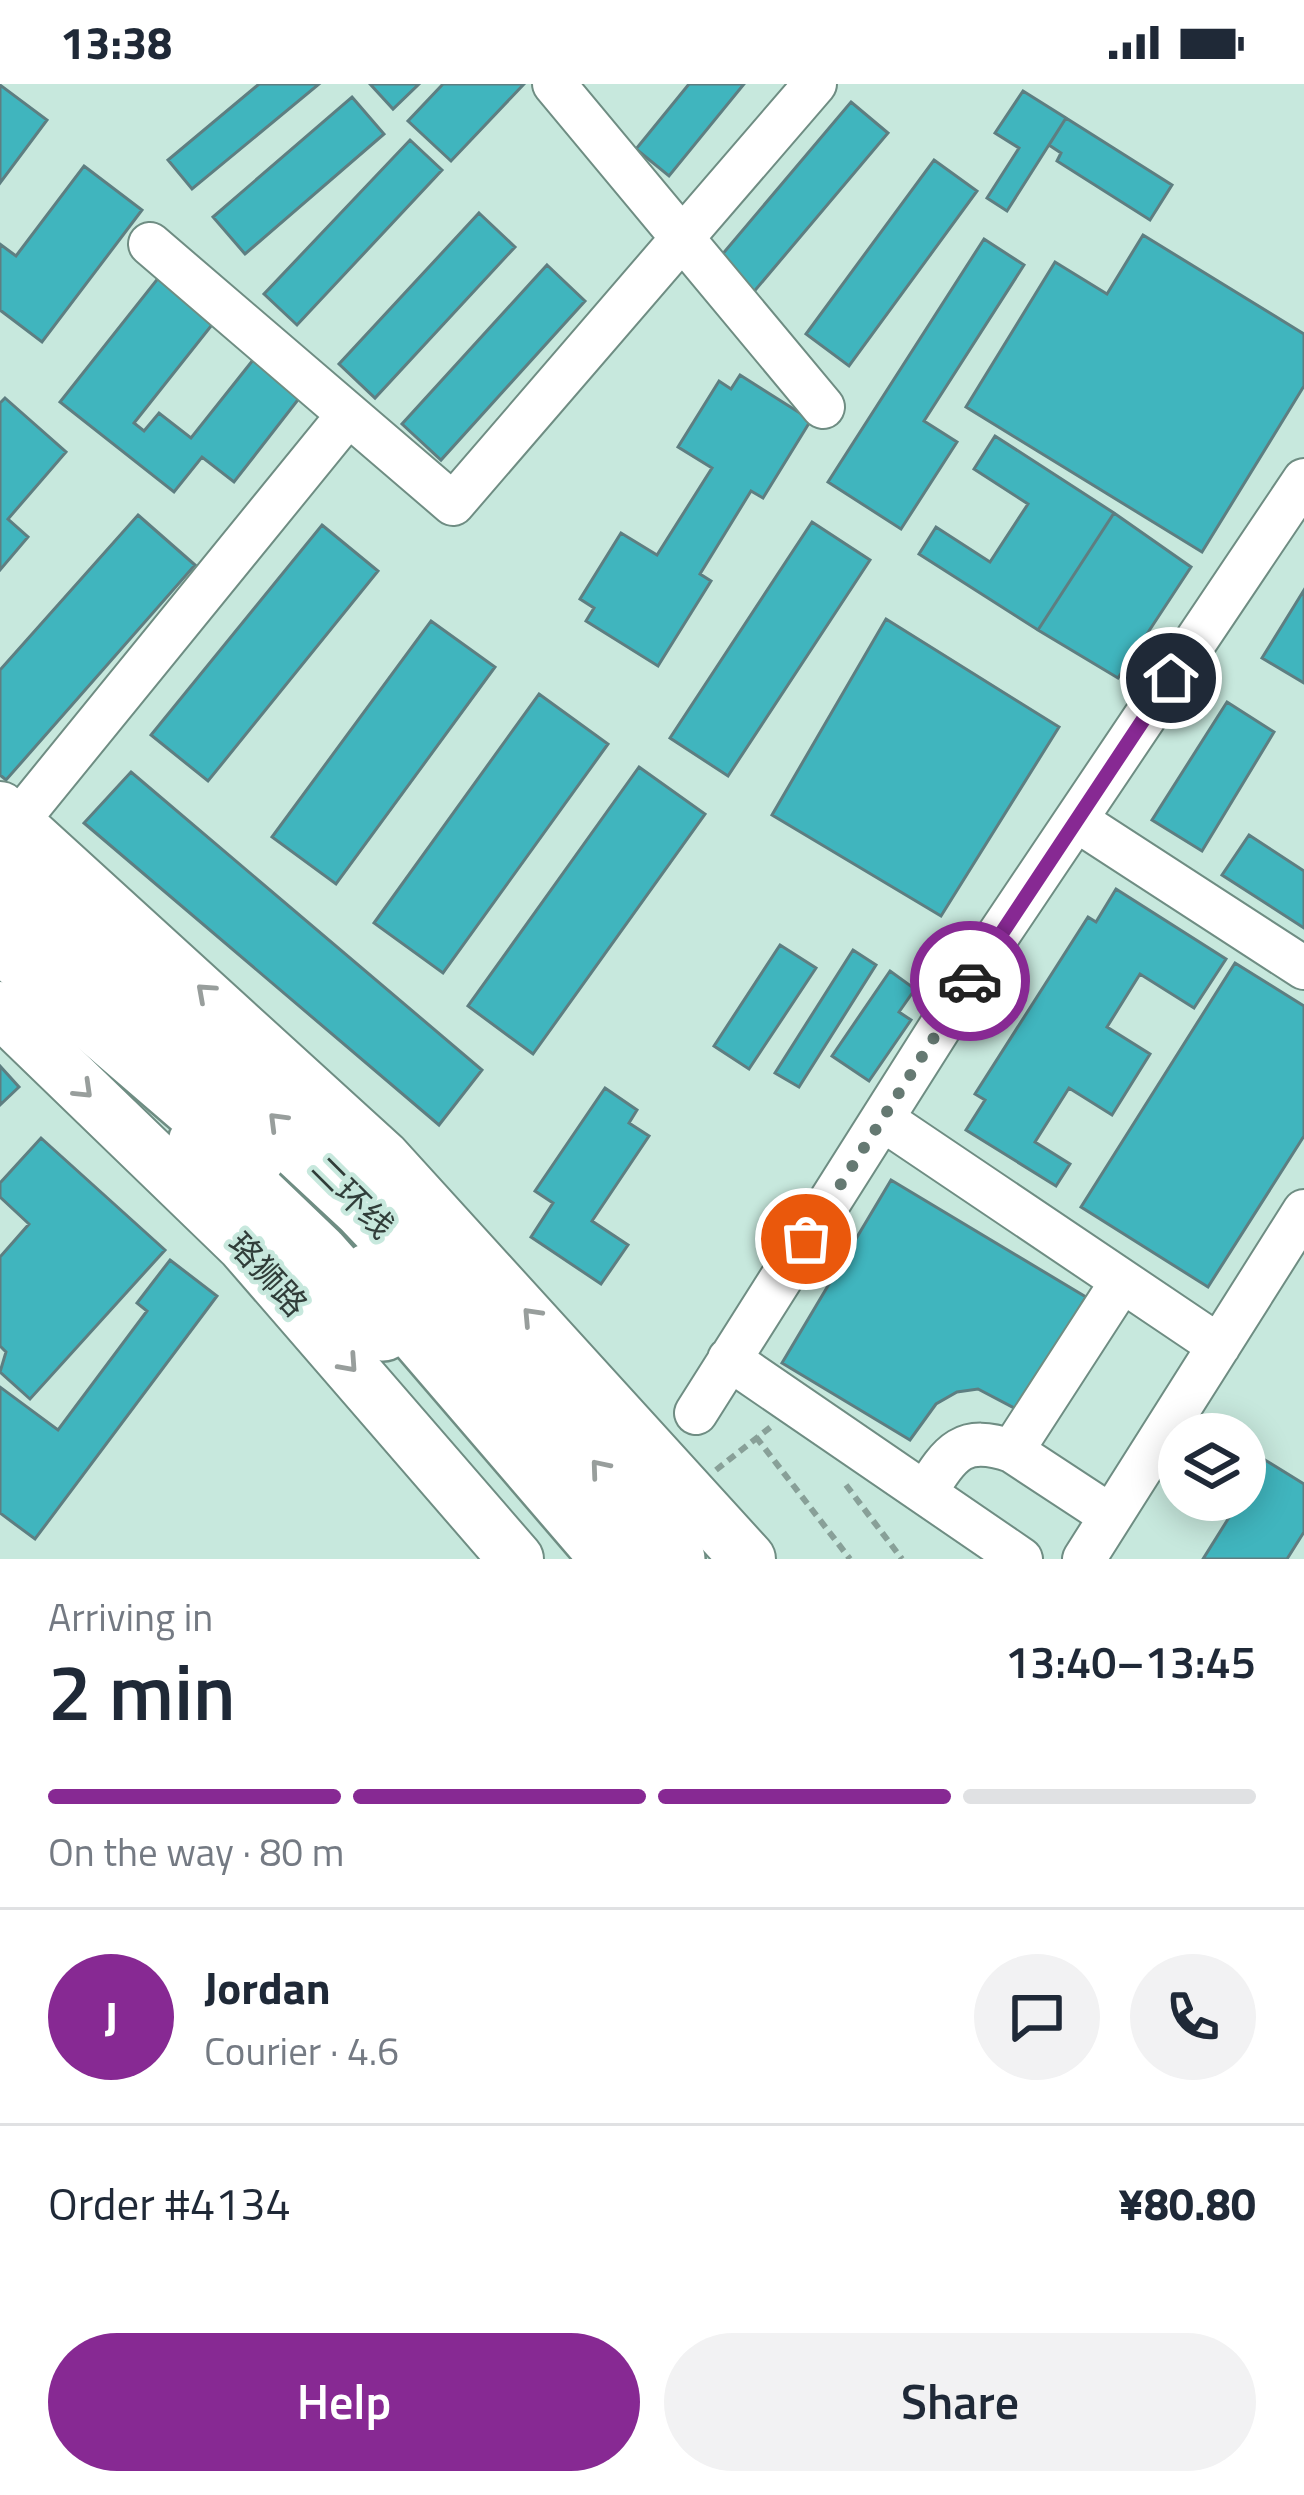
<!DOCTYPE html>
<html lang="en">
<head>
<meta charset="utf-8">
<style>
	:root { --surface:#fff; --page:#f2f2f3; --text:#1f2937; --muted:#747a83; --line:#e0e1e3; --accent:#872993 }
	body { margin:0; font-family:"Titillium Web","Noto Sans SC",sans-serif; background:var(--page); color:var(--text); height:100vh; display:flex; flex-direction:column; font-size:45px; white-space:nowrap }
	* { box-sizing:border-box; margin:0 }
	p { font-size:39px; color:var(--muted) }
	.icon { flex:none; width:66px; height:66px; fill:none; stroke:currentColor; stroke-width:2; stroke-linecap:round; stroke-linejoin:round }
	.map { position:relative; height:1475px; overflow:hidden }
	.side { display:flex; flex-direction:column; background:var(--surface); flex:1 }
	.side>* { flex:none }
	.tools { position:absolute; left:1158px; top:1329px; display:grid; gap:24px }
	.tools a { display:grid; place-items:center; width:108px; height:108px; border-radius:50%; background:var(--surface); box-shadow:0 6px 30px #0003; font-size:60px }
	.pin { position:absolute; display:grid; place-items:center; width:102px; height:102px; color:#fff; margin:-51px; border:6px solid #fff; border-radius:50%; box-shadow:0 3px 12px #0007 }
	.courier { position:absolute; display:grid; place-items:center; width:120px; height:120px; margin:-60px; border:9px solid #872993; border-radius:50%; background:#fff; color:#222; box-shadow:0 3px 15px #0007 }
	.headline em { font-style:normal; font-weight:600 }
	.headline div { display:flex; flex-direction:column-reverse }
	.headline { display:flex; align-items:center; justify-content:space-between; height:204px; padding:0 48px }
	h1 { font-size:78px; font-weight:600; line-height:90px }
	.bar { display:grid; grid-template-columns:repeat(4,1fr); gap:18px 12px; align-content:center; height:144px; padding:0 48px }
	.bar i { height:15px; border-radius:9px; background:var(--line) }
	.bar .current { background:var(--accent) }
	.bar p { grid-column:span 4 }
	.line { display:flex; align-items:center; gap:30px; padding:0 48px; border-top:3px solid var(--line) }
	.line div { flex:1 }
	.round { display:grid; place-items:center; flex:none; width:126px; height:126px; border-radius:63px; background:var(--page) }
	.primary-button { display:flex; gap:24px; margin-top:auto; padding:24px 48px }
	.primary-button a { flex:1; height:138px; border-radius:72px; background:var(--accent); color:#fff; font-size:48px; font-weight:600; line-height:138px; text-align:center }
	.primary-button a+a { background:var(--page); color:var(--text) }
	.status { display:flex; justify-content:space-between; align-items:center; height:84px; padding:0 60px; background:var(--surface); direction:ltr }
	.status svg { height:33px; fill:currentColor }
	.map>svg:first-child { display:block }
</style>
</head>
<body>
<div class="status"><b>13:38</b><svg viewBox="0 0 49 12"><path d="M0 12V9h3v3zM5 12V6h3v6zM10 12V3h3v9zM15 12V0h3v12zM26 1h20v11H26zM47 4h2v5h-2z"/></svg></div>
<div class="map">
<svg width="1304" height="1475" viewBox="0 0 1304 1475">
	<rect width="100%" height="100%" fill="#c7e8dd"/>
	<path fill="#40b5be" stroke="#5e7e81" stroke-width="3" d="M259,0H319L192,105L168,76Z
		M370,0H419L393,25Z
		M443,0H524L451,77L408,37Z
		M689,0H744L669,92L636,65Z
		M0,1L47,36L0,99Z
		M1023,7L1066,34L1007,127L987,114L1019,64L995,49Z
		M352,13L384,50L245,170L213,133Z
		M851,18L888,49L752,210L715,179Z
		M1066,34L1172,101L1150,136L1057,77L1061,69L1049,61Z
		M410,56L442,86L297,241L264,210Z
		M934,76L977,107L849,282L806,250Z
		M84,82L142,126L42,258L0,226V160L16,172Z
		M479,129L515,163L375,314L339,280Z
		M1143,151L1304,250V302L1202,468L966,323L1055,178L1107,210Z
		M984,155L1024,181L924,337L957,358L901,445L828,398Z
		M547,181L585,217L441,376L402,340Z
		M163,188L219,232L134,339L144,347L159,329L191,354L257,271L304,308L234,398L202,373L174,408L60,318Z
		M740,291L811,336L763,414L751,407L700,490L711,497L658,582L586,537L594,524L580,515L621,449L657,471L712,384L678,363L719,297L731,305Z
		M5,314L66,368L8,435L28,453L0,486V319Z
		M995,352L1114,429L1038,546L919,470L936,443L990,478L1028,420L974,385Z
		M1114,429L1191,483L1118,594L1038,546Z
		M138,431L195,481L6,696L0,691V586Z
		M812,438L870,476L728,692L670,654Z
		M322,441L378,487L208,697L151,651Z
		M1304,506V599L1262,574Z
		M886,535L1059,643L941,832L772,731Z
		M431,537L495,583L336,800L272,753Z
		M539,610L608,660L443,889L374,839Z
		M1227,618L1274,648L1202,767L1152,736Z
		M639,683L705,730L533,970L468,922Z
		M131,688L482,986L439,1041L84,739Z
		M1249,751L1304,787V844L1222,791Z
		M1116,805L1226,875L1194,924L1140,890L1107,943L1150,970L1112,1031L1069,1004L1035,1058L1070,1080L1056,1102L966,1046L985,1016L975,1010L1088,833L1096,838Z
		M780,861L816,884L749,985L714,962Z
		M853,866L876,881L799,1003L775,989Z
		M1235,879L1304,922V1052L1208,1203L1081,1123Z
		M890,887L915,905L899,928L911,936L869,997L832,972Z
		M0,982L19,1003L0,1021Z
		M605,1004L637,1026L629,1039L649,1052L592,1137L628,1161L601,1200L531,1153L553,1119L535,1107Z
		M41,1054L165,1166L30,1315L0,1288L6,1268L0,1262V1173L29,1140L0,1113V1099Z
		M891,1096L1086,1213L1018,1326L978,1305L957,1308L936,1320L910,1356L782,1279Z
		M170,1176L217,1212L35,1455L0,1429V1303L58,1346L147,1227L137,1219Z
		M1265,1376L1304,1400V1448L1287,1475H1203Z"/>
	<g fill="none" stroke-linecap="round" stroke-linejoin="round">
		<defs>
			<path id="minor" d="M554,0L823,323
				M150,160L453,420L815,0
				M1076,736L1304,884
				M16,739L348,331
				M882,1035L1219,1262
				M729,1275L1021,1475
				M696,1329L999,850L1304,396
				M925,1409C951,1368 962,1350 1012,1367
				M1111,1432L1012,1367L1122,1197
				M1084,1475L1304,1127"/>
			<path id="major" d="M0,725L383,1074L748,1475
				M0,925L244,1161L516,1475"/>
			<path id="highway" d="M0,784L365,1124L488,1254L673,1475
				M0,855L253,1073
				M200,1059L317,1171L383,1245
				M370,1191L614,1475"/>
		</defs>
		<use href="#minor" stroke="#6f8d83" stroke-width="46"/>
		<use href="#major" stroke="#6f8d83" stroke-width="58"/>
		<use href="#highway" stroke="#6f8d83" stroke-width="68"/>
		<path stroke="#88a098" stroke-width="6" stroke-dasharray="9 6" stroke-linecap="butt" d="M756,1353L850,1475
			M716,1386L772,1342
			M846,1401L902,1475"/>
		<use href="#minor" stroke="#fff" stroke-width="42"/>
		<use href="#major" stroke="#fff" stroke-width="54"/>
		<use href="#highway" stroke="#fff" stroke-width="63"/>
	</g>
	<defs><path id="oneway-chevron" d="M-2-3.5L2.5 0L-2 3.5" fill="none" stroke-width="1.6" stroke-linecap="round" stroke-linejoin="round" transform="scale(3)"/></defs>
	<g stroke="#989e9c">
		<use href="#oneway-chevron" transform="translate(205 908) rotate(-138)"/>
		<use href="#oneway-chevron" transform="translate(84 1006) rotate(44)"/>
		<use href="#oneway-chevron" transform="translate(277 1037) rotate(-135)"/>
		<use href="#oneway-chevron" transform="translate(531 1232) rotate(-133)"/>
		<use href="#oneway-chevron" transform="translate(349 1280) rotate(48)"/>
		<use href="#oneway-chevron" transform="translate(599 1384) rotate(-130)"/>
	</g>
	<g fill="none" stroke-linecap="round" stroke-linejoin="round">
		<path stroke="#657972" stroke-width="12" stroke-dasharray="0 21.6" d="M806,1155L970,897"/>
		<path stroke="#872993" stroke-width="15" d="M970,897L1171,594"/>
	</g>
	<g text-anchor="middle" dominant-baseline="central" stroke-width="9" stroke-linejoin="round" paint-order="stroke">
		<g font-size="33" fill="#303d39" stroke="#c7e8dd">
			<text transform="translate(353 1113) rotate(45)">二环线</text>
			<text transform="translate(268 1190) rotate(48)">珞狮路</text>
		</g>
	</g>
</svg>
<div class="tools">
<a><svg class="icon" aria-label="layers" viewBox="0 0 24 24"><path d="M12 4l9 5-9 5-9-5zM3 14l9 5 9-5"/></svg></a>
</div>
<div class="pin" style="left:806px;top:1155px;background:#ea580c"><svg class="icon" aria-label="bag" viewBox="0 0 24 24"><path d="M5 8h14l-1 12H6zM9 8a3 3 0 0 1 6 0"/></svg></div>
<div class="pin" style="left:1171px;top:594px;background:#1f2937"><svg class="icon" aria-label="home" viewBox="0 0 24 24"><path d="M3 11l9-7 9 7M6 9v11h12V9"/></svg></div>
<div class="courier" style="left:970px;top:897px"><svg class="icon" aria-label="car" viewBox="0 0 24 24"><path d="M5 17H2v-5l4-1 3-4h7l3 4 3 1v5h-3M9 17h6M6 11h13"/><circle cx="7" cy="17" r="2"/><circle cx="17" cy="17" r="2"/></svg></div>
</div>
<section class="side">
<div class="headline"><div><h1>2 min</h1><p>Arriving in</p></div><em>13:40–13:45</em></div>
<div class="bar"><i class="current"></i><i class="current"></i><i class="current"></i><i></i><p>On the way · 80 m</p></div>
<div class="line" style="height:216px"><b class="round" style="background:var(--accent);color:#fff">J</b><div><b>Jordan</b><p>Courier · 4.6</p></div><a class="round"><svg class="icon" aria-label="chat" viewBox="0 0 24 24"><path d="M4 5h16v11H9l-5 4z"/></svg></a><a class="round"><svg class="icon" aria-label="phone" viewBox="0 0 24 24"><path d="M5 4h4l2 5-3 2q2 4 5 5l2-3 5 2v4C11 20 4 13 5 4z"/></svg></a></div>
<div class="line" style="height:156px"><div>Order #4134</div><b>¥80.80</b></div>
<div class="primary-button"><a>Help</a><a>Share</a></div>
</section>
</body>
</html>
